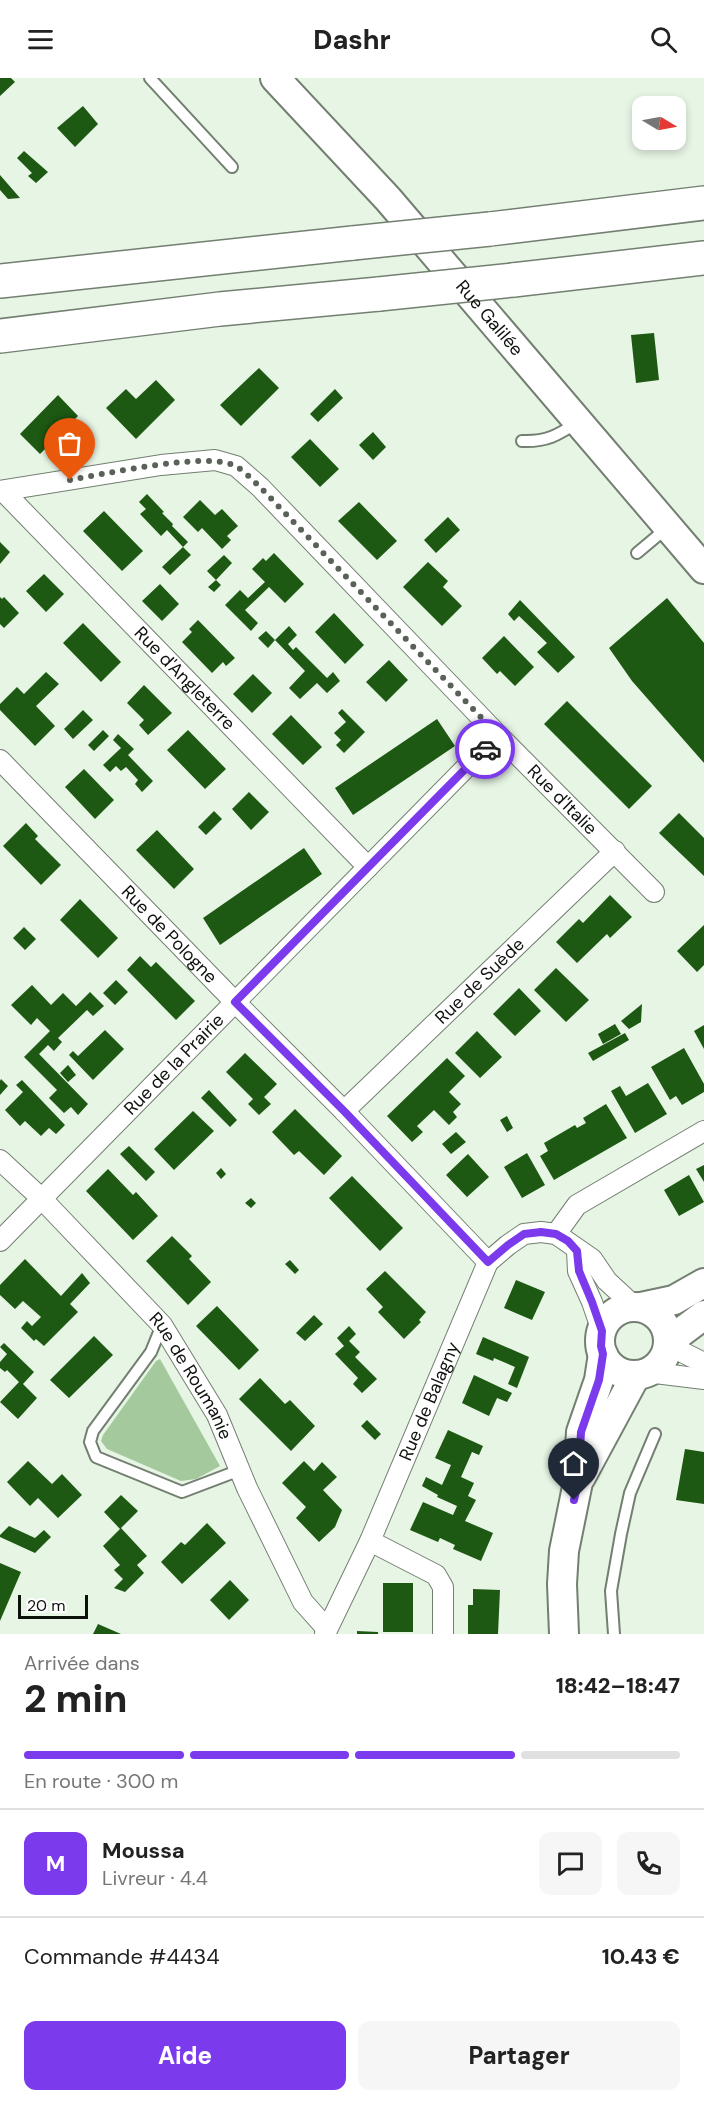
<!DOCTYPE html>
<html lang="fr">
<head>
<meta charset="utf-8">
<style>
	:root { --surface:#fff; --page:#f6f6f6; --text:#222; --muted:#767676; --line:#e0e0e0; --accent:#7c3aed }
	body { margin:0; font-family:"DM Sans",sans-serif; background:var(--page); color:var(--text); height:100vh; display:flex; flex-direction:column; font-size:22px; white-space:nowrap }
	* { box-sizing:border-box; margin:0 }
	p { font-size:20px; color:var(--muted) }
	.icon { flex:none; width:33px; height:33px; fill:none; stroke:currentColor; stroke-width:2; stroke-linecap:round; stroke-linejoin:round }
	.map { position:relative; height:1556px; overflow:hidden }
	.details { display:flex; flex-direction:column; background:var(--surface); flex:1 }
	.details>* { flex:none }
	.needle { width:39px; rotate:100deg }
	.tools { position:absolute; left:632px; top:18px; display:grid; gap:12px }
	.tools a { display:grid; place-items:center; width:54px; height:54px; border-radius:12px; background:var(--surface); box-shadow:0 3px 9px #0003; font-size:30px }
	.scale { position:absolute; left:18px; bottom:15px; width:70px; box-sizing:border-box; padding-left:6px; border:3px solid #0e120d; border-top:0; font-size:16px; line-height:21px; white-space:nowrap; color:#0e120d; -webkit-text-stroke:4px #fff; paint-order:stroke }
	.pin { position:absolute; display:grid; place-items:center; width:51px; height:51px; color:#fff; margin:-62px -26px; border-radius:50% 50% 50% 0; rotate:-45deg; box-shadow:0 0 6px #0007 }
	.pin .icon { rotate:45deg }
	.courier { position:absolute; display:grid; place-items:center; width:60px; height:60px; margin:-30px; border:4px solid #7c3aed; border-radius:50%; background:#fff; color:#222; box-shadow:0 2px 8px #0007 }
	.overview em { font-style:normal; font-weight:800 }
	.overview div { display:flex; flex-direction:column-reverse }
	.overview { display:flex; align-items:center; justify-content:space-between; height:102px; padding:0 24px }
	h1 { font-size:39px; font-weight:800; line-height:45px }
	.bar { display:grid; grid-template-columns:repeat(4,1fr); gap:9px 6px; align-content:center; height:72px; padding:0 24px }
	.bar i { height:8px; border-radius:4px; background:var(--line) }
	.bar .selected { background:var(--accent) }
	.bar p { grid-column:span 4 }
	.line { display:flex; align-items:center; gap:15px; padding:0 24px; border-top:2px solid var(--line) }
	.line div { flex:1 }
	.round { display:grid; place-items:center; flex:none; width:63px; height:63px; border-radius:12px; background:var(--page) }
	.action { display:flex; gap:12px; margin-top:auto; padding:12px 24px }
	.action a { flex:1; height:69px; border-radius:12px; background:var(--accent); color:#fff; font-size:24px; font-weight:800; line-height:69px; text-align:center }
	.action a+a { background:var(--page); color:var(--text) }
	header { display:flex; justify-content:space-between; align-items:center; height:78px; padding:0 24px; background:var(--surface); font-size:27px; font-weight:800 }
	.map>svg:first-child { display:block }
</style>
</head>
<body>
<header><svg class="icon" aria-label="menu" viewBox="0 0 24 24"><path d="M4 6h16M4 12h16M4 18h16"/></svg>Dashr<svg class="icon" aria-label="search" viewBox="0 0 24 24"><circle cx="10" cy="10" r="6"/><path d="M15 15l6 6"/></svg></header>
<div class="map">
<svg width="704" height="1556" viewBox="0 0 704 1556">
	<rect width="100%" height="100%" fill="#e7f5e5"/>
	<path fill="#a4c99d" d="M160,1281L220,1388L196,1401L181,1403L107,1371L101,1363L103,1357L156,1283Z"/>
	<path fill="#1d5912" d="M0,0H11L15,4L0,18Z
		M83,28L98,46L75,69L57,50Z
		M24,73L48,94L36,105L28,98L32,95L17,80Z
		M0,97L20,120L8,121L0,112Z
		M654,255L659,302L636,305L631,257Z
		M259,290L279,310L241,348L220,327Z
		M156,302L175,322L136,361L106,330L126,311L136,321Z
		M335,311L343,320L318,344L310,336Z
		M58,317L78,338L40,376L20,356Z
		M373,354L386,369L373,382L359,367Z
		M310,361L339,391L320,409L291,379Z
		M147,416L164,434L162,435L173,446L172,448L188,464L183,469L167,452L161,458L140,436L146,431L139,424Z
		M200,422L215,437L222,431L238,448L227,458L231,462L222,471L202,450L198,454L183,439Z
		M359,424L397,463L377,482L338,443Z
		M104,433L143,473L122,493L83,453Z
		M448,439L460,452L436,475L424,462Z
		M0,464L10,474L0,486Z
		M183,469L191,477L170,497L162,489Z
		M274,475L304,506L285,525L269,509L245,532L258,545L251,553L225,527L240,512L248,520L265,504L252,491L263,480L266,483Z
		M224,477L232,485L216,502L221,507L214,514L208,509L216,502L207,493Z
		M428,484L448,503L443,509L462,528L442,548L403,509Z
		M44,496L64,516L46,534L26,513Z
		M160,506L179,526L162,543L142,523Z
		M0,519L2,521L4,519L19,535L4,550L0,546Z
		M667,520L704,565V685L632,603L609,570Z
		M520,522L575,579L558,595L537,574L547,565L519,538L514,543L508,536Z
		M334,535L364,567L345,586L315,554Z
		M198,542L235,580L226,588L223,584L212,595L182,564L192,554L189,551Z
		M83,545L121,584L101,604L63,565Z
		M289,548L297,557L288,566L293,572L296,569L327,600L333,594L340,603L327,615L317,605L300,621L289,610L305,593L275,562L268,570L258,560L266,553L275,562Z
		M504,558L534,589L515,608L500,593L497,596L482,580Z
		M389,582L408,602L386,624L366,604Z
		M46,594L59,606L36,628L55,648L35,668L0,632V626L17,609L24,616Z
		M253,596L272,615L252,635L233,616Z
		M144,607L172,635L148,657L139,647L144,642L127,625Z
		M567,623L652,708L629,731L544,646Z
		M342,631L365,654L344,675L336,667L341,662L334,655L346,644L338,635Z
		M83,632L93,642L73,661L64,651Z
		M291,637L322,669L303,687L272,656Z
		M437,641L455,668L353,737L335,710Z
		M103,652L109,658L94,673L88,667Z
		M188,652L226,691L205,711L167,672Z
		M118,656L134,671L128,677L153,703L142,714L135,706L138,702L126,689L121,693L116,688L110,694L103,687L121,670L113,662Z
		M84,691L114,722L95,741L65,709Z
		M249,714L269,734L251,752L232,731Z
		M214,733L222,741L206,757L198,749Z
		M679,735L704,760V798L659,755Z
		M26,745L38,758L35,761L61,787L41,807L3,768Z
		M157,752L194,791L174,811L136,772Z
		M304,770L322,796L220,867L203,840Z
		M610,817L632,839L610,860L607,856L577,885L556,864L579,841L583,845Z
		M80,821L118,860L98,880L60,842Z
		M704,847V887L697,894L677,873Z
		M24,849L36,861L25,872L13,860Z
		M140,878L151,889L156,884L195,923L176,942L127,892Z
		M556,890L589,922L566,944L534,912Z
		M116,902L128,914L115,927L103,915Z
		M32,907L51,927L63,915L76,928L90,914L104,928L93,938L87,932L58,960L62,964L54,973L48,967L39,976L88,1026L78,1037L71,1029L64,1035L49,1020L57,1012L24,979L50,953L37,940L31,947L11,927Z
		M519,910L541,933L515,958L493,936Z
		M642,926L641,944L629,951L621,943Z
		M615,946L621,956L603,966L598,956Z
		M704,947V971L694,953Z
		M105,952L124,971L93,1002L69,977L73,973L78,978Z
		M477,953L502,979L480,1000L455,975Z
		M625,955L629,962L593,983L588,975Z
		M684,970L704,1006V1014L682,1027L676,1018L670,1022L651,989Z
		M245,975L277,1006L264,1019L271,1026L259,1037L248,1026L253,1021L226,994Z
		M447,980L465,998L449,1014L461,1026L453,1034L457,1039L449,1047L434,1032L417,1048L423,1054L412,1064L387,1038Z
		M68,987L76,997L68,1004L60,995Z
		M1,1001L8,1008L0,1017V1003Z
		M22,1002L65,1047L56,1056L49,1050L41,1058L25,1043L20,1048L5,1032L23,1014L16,1007Z
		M648,1005L667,1036L635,1055L611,1013L620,1008L626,1018Z
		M209,1012L237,1042L230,1049L201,1020Z
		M606,1026L627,1060L554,1102L540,1078L548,1073L544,1065L575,1047L577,1050L586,1045L583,1040Z
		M295,1031L342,1078L324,1097L299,1073L294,1077L272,1054Z
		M193,1033L214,1053L174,1092L154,1071Z
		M507,1038L513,1050L507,1054L500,1042Z
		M456,1054L466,1064L451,1076L442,1066Z
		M129,1068L155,1094L146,1103L120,1076Z
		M527,1075L545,1107L522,1120L504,1089Z
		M468,1076L489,1099L467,1119L446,1097Z
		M704,1087V1104L696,1091Z
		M221,1090L226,1096L221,1101L216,1095Z
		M108,1091L133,1117L136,1114L158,1138L133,1162L86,1113Z
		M689,1097L704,1124L679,1138L664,1112Z
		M352,1098L403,1150L380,1173L329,1120Z
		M251,1120L256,1125L251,1130L245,1125Z
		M172,1158L192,1178L189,1181L211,1204L188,1227L146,1183Z
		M25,1181L61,1218L82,1195L90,1205L70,1226L78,1234L44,1268L36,1261L34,1263L21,1250L27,1243L32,1248L41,1239L23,1223L15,1231L0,1217V1207Z
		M290,1182L299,1192L295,1196L285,1186Z
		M385,1193L426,1234L419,1242L421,1244L404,1261L378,1234L383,1229L366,1211Z
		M516,1202L545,1214L532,1242L504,1230Z
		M217,1228L259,1272L239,1292L196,1248Z
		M314,1237L323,1246L305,1263L296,1255Z
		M349,1248L356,1256L349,1263L360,1274L355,1279L377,1301L362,1315L353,1306L358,1300L335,1276L344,1268L337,1260Z
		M94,1258L113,1277L69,1320L50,1302Z
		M483,1259L529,1279L517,1310L508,1306L515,1289L494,1280L493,1283L476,1276Z
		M4,1265L34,1294L23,1306L37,1320L18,1341L0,1324L19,1304L7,1292L5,1294L0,1290V1284L7,1276L0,1269Z
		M474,1297L512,1315L507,1324L497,1320L489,1338L462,1325Z
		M260,1300L285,1326L290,1322L315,1348L291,1373L239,1321Z
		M367,1342L381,1356L375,1362L361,1348Z
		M448,1352L483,1368L479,1377L472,1374L461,1399L474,1405L468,1418L476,1422L465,1443L493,1455L481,1483L453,1471L455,1467L440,1460L438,1464L410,1452L423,1424L453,1437L457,1428L437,1419L438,1417L422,1408L426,1399L442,1407L451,1387L435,1380Z
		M685,1371L704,1374V1426L676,1422Z
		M28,1383L52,1406L62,1396L82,1417L58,1440L38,1420L30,1428L7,1404Z
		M304,1383L314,1393L322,1384L337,1399L323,1412L342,1432L335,1449L319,1464L296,1440L306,1429L282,1405Z
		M121,1417L138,1433L121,1450L147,1478L137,1487L144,1495L125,1514L114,1510L123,1501L114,1492L120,1487L103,1468L120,1451L104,1434Z
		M207,1445L226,1465L182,1506L161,1484L181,1464L185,1467Z
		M9,1448L35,1460L44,1452L51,1459L35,1475L0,1459V1457Z
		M0,1485L21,1494L0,1543Z
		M230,1502L249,1522L229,1542L210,1522Z
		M383,1505H413V1554H383Z
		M473,1511L500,1512L498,1556H468V1527H473Z
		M98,1546L121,1556H93Z
		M357,1553L378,1554V1556H357Z"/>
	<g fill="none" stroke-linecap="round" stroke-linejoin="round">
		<defs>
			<path id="lane" d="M150,0L232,89
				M522,363C547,364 558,357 578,344
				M637,475L668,449
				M162,1247L151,1274L93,1353L90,1364L96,1379L182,1414L240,1392
				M614,1556L611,1513L621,1456L630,1415L655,1356"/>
			<g id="street">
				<path id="s1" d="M0,413L161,387L215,382L236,388L260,409L498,657L654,814"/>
				<path id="s2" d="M3,413L368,789"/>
				<path id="s3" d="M0,682L235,924L344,1033L488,1184"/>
				<path id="s4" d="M344,1033L615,773"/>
				<path id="s5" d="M0,1082L41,1120L162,1247L217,1337L247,1410L303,1524L327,1551"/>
				<path d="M556,1156L577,1127L704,1053"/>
				<path id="s6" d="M0,1163L498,657"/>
				<path d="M577,1173L578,1193L592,1224L602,1253"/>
				<path d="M668,1267L704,1285"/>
				<path d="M647,1294L704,1301"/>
				<path d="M370,1463L436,1497L443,1509V1556"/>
				<path id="s7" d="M325,1556L370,1463L488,1184L508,1167L524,1156L541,1154L556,1156L592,1181L607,1203L634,1228"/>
			</g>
			<g id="secondary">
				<path id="s8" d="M275,0L388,121L704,491"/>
				<circle cx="634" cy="1263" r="34"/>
				<path d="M641,1229L674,1222L704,1205"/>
				<path d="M668,1264L704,1237"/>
				<path d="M581,1399L636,1297"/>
				<path d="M564,1556L562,1506L564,1473L578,1404L581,1354L599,1302L603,1276"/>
			</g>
			<path id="highway" d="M490,151L704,125
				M513,202L704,180
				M0,203L353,165
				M0,258L220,231L379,216"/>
		</defs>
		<use href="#lane" stroke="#737f71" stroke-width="14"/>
		<use href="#street" stroke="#737f71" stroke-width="22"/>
		<use href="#secondary" stroke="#737f71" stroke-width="32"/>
		<use href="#highway" stroke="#737f71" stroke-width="36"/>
		<use href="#lane" stroke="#fff" stroke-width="10"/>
		<use href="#street" stroke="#fff" stroke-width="20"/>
		<use href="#secondary" stroke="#fff" stroke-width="28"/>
		<use href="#highway" stroke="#fff" stroke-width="33"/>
		<defs>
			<path id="highway-bridge" d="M353,165L490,151
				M379,216L513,202"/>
		</defs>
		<use href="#highway-bridge" stroke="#737f71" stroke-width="36" stroke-linecap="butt"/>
		<use href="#highway-bridge" stroke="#fff" stroke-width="33"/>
	</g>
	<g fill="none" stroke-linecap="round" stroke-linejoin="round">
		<path stroke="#5a6159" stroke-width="6" stroke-dasharray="0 10.8" d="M70,402C105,396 207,373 235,388C244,392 252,402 260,409L498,657L485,671"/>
		<path stroke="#7c3aed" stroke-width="8" d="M485,671L235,924L344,1033L488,1184L508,1167L524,1156L541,1154L556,1156L568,1163L577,1173L579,1193L592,1224L602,1253L601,1268L603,1276L599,1302L581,1354L578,1404L574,1422"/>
	</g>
	<g text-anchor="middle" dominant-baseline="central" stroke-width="6" stroke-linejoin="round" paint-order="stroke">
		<g font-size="18" fill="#0e120d" stroke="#fff">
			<text stroke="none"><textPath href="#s8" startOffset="322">Rue Galilée</textPath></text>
			<text stroke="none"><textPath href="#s2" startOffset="261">Rue d'Angleterre</textPath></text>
			<text stroke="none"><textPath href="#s1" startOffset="706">Rue d'Italie</textPath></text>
			<text stroke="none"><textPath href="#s3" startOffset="243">Rue de Pologne</textPath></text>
			<text stroke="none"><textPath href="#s4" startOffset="188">Rue de Suède</textPath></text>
			<text stroke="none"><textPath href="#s6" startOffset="248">Rue de la Prairie</textPath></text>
			<text stroke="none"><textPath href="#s5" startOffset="290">Rue de Roumanie</textPath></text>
			<text stroke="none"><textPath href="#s7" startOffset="255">Rue de Balagny</textPath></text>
		</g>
	</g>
</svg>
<div class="tools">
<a><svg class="needle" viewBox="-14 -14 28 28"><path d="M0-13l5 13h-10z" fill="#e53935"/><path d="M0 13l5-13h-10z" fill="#767676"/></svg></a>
</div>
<div class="scale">20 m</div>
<div class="pin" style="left:70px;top:402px;background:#ea580c"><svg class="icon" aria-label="bag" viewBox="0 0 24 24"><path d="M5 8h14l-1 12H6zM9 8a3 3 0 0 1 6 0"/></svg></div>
<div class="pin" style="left:574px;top:1422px;background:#1f2937"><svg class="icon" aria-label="home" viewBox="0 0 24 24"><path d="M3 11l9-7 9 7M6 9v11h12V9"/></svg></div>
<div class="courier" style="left:485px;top:671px"><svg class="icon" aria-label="car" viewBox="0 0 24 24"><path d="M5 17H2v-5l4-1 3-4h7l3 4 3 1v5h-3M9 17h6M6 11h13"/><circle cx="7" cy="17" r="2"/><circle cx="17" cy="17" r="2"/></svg></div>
</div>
<section class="details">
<div class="overview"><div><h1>2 min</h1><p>Arrivée dans</p></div><em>18:42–18:47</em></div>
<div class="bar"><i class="selected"></i><i class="selected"></i><i class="selected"></i><i></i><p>En route · 300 m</p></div>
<div class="line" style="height:108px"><b class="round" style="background:var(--accent);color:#fff">M</b><div><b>Moussa</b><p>Livreur · 4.4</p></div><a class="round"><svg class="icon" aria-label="chat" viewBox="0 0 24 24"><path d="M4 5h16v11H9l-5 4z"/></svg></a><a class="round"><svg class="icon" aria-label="phone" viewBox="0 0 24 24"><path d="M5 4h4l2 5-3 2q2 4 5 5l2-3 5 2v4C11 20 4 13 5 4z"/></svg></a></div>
<div class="line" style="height:78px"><div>Commande #4434</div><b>10.43 €</b></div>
<div class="action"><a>Aide</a><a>Partager</a></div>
</section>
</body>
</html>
